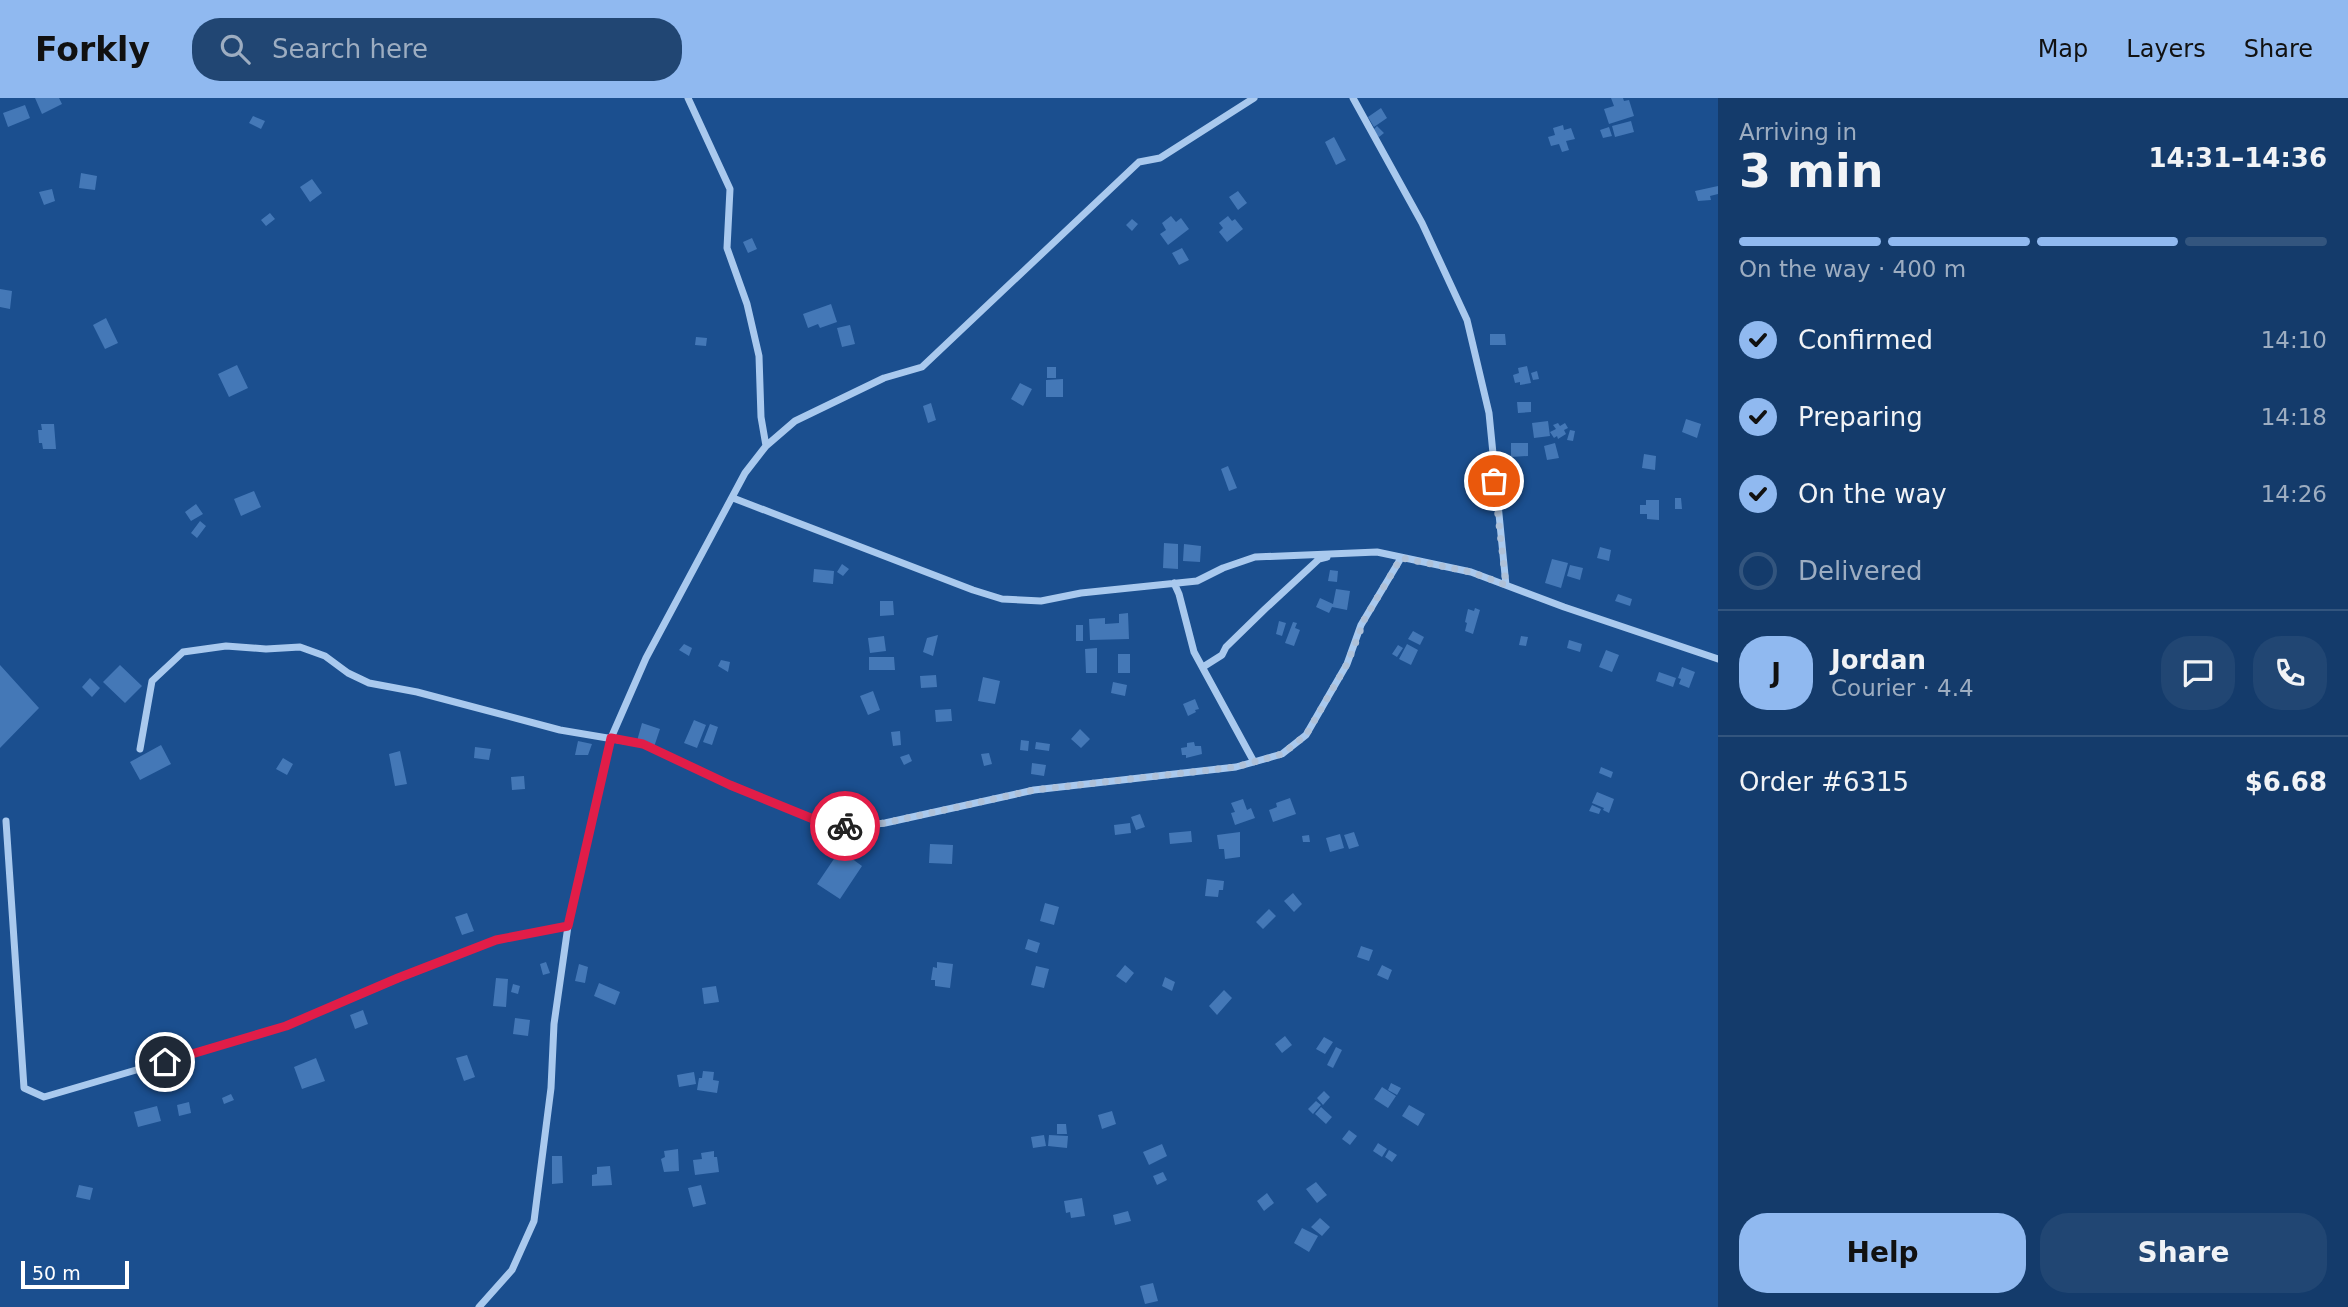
<!DOCTYPE html>
<html lang="en">
<head>
<meta charset="utf-8">
<style>
	:root { --surface:#143b6b; --page:#214673; --text:#f1f3f6; --muted:#9dadc1; --line:#33557e; --accent:#90b9f0 }
	body { margin:0; font-family:"DejaVu Sans",sans-serif; background:var(--page); color:var(--text); height:100vh; display:flex; flex-direction:column; font-size:26px; white-space:nowrap }
	* { box-sizing:border-box; margin:0 }
	p { font-size:23px; color:var(--muted) }
	.icon { flex:none; width:38px; height:38px; fill:none; stroke:currentColor; stroke-width:2; stroke-linecap:round; stroke-linejoin:round }
	.map { position:relative; flex:1; overflow:hidden }
	.details { display:flex; flex-direction:column; background:var(--surface); width:630px }
	.details>* { flex:none }
	.scale { position:absolute; left:21px; bottom:18px; width:108px; box-sizing:border-box; padding-left:7px; border:4px solid #fff; border-top:0; font-size:19px; line-height:24px; white-space:nowrap; color:#fff; -webkit-text-stroke:5px #1b4f8f; paint-order:stroke }
	.pin { position:absolute; display:grid; place-items:center; width:60px; height:60px; color:#fff; margin:-30px; border:4px solid #fff; border-radius:50%; box-shadow:0 2px 7px #0007 }
	.courier { position:absolute; display:grid; place-items:center; width:70px; height:70px; margin:-35px; border:5px solid #e11d48; border-radius:50%; background:#fff; color:#222; box-shadow:0 2px 9px #0007 }
	.summary em { font-style:normal; font-weight:600 }
	.summary div { display:flex; flex-direction:column-reverse }
	.summary { display:flex; align-items:center; justify-content:space-between; height:119px; padding:0 21px }
	h1 { font-size:46px; font-weight:600; line-height:52px }
	.bar { display:grid; grid-template-columns:repeat(4,1fr); gap:10px 7px; align-content:center; height:84px; padding:0 21px }
	.bar i { height:9px; border-radius:5px; background:var(--line) }
	.bar .selected { background:var(--accent) }
	.bar p { grid-column:span 4 }
	.line { display:flex; align-items:center; gap:18px; padding:0 21px; border-top:2px solid var(--line) }
	.line div { flex:1 }
	.round { display:grid; place-items:center; flex:none; width:74px; height:74px; border-radius:28px; background:var(--page) }
	ol { padding:0 21px; list-style:none }
	li { display:flex; align-items:center; gap:21px; height:77px }
	li p { margin-inline-start:auto }
	li .icon { padding:7px; border-radius:50%; background:var(--accent); color:#111; stroke-width:4 }
	li:last-child { color:var(--muted) }
	li i { width:38px; height:38px; border:4px solid var(--line); border-radius:50% }
	.button { display:flex; gap:14px; margin-top:auto; padding:14px 21px }
	.button a { flex:1; height:80px; border-radius:28px; background:var(--accent); color:#111; font-size:28px; font-weight:600; line-height:80px; text-align:center }
	.button a+a { background:var(--page); color:var(--text) }
	header { display:flex; align-items:center; gap:42px; box-sizing:border-box; height:98px; padding:0 35px; background:var(--accent); color:#111 }
	header strong { font-size:33px }
	nav { display:flex; gap:38px; margin-inline-start:auto; font-size:24px }
	.search { width:490px; height:63px; background:var(--page); display:flex; align-items:center; gap:18px; box-sizing:border-box; padding:0 24px; border-radius:28px; color:var(--muted); font-size:26px }
	main { display:flex; flex:1; min-height:0 }
	.map>svg:first-child { display:block }
</style>
</head>
<body>
<header>
<strong>Forkly</strong>
<div class="search"><svg class="icon" aria-label="search" viewBox="0 0 24 24"><circle cx="10" cy="10" r="6"/><path d="M15 15l6 6"/></svg>Search here</div>
<nav><a>Map</a><a>Layers</a><a>Share</a></nav>
</header>
<main>
<div class="map">
<svg width="1718" height="1209" viewBox="0 0 1718 1209">
	<rect width="100%" height="100%" fill="#1b4f8f"/>
	<path fill="#4478b7" d="M35,0H59L62,6L42,16Z
		M1611,0H1623L1624,3L1629,2L1634,18L1609,26L1604,11L1614,8Z
		M25,7L30,20L8,29L3,15Z
		M1381,10L1387,20L1374,29L1368,19Z
		M253,18L265,23L261,31L249,25Z
		M1631,23L1634,34L1615,39L1612,28Z
		M1563,27L1564,32L1571,30L1575,41L1566,43L1569,52L1562,54L1559,46L1551,48L1548,39L1555,37L1553,30Z
		M1377,28L1384,35L1379,39L1372,33Z
		M1609,29L1612,38L1603,40L1600,32Z
		M1334,39L1346,62L1336,67L1325,44Z
		M81,75L97,78L95,92L79,90Z
		M312,81L322,95L310,104L300,89Z
		M1718,88V96L1710,98L1711,102L1698,103L1695,93Z
		M52,91L55,103L44,107L39,94Z
		M1238,93L1247,105L1238,112L1229,99Z
		M270,115L275,121L266,128L261,122Z
		M1171,118L1176,124L1181,120L1189,131L1168,147L1160,136L1166,132L1162,125Z
		M1228,118L1232,123L1235,121L1243,131L1227,144L1219,134L1223,130L1219,125Z
		M1132,121L1138,126L1132,133L1126,127Z
		M752,140L757,151L748,155L743,144Z
		M1182,150L1189,162L1179,167L1172,155Z
		M0,191L12,193L10,211L0,209Z
		M831,206L837,224L820,230L818,226L808,230L803,216Z
		M106,220L118,245L105,251L93,227Z
		M850,227L855,246L842,249L837,230Z
		M1490,236H1505L1506,247H1490Z
		M696,239L707,240L706,248L695,247Z
		M237,267L248,290L229,299L218,276Z
		M1527,268L1531,285L1520,287V284L1515,285L1513,277L1519,275L1518,270Z
		M1047,269H1056V280H1047Z
		M1537,273L1539,281L1533,282L1531,275Z
		M1063,281V299H1046V282Z
		M1020,285L1032,291L1023,308L1011,301Z
		M1517,304H1531V314L1518,315Z
		M931,305L936,322L928,325L923,308Z
		M1686,321L1701,326L1697,340L1682,334Z
		M1548,323L1550,338L1534,340L1532,325Z
		M1558,325L1560,328L1565,325L1568,330L1564,332L1566,336L1558,341L1557,338L1554,340L1550,334L1556,331L1553,327Z
		M41,326H54L56,351H43L42,345H39L38,332H42Z
		M1570,332L1575,333L1573,343L1567,342Z
		M1511,345H1528V358L1511,359Z
		M1555,345L1559,360L1547,362L1544,348Z
		M1644,356L1656,358L1655,372L1642,370Z
		M1228,368L1237,390L1229,393L1221,371Z
		M254,393L261,409L241,418L234,401Z
		M1675,400H1681L1682,411H1675Z
		M1646,402H1659V422L1647,421V416H1640V407H1646Z
		M196,406L203,416L191,423L185,414Z
		M200,423L206,428L197,440L191,435Z
		M1164,445L1178,446V471L1163,470Z
		M1184,446L1201,448L1200,464L1183,463Z
		M1600,449L1611,452L1609,463L1597,460Z
		M1552,461L1568,465L1561,490L1545,485Z
		M842,466L849,471L843,478L837,474Z
		M1570,467L1583,470L1580,482L1567,478Z
		M814,471L834,473L833,486L813,484Z
		M1330,472L1338,473L1337,484L1328,483Z
		M1336,491L1350,493L1347,512L1332,509L1329,515L1316,509L1320,500L1333,506Z
		M1618,496L1632,501L1630,508L1615,503Z
		M880,503H893L894,517L880,518Z
		M1475,510L1480,512L1473,536L1465,533L1467,525L1465,524L1468,511L1474,513Z
		M1128,515L1129,541L1090,542L1089,521L1105,520V526L1119,525V516Z
		M1279,523L1286,525L1282,538L1276,536Z
		M1293,524L1297,525L1295,530L1300,532L1294,548L1285,545Z
		M1076,527H1083V543H1076Z
		M1413,533L1424,539L1420,547L1408,541Z
		M938,537L933,558L923,554L927,540Z
		M884,538L886,553L870,555L868,540Z
		M1521,538L1528,539L1526,548L1519,547Z
		M1569,542L1582,546L1580,554L1567,550Z
		M684,546L692,550L689,558L679,552Z
		M1407,546L1418,552L1411,567L1399,561Z
		M1398,547L1403,550L1397,559L1392,556Z
		M1097,550V575H1086L1085,551Z
		M1606,552L1619,557L1612,574L1599,569Z
		M1118,556H1130V575H1118Z
		M869,559H894L895,572H869Z
		M721,562L730,564L728,574L718,568Z
		M0,567L39,610L0,650Z
		M120,567L142,588L125,605L103,584Z
		M1682,569L1695,574L1689,590L1679,586L1681,581L1678,580Z
		M1659,574L1676,580L1673,589L1656,583Z
		M936,577L937,589L921,590L920,578Z
		M983,579L1000,583L995,606L978,603Z
		M90,580L100,590L92,599L82,589Z
		M1113,584L1127,587L1125,598L1111,595Z
		M873,593L880,612L868,617L860,598Z
		M1195,601L1199,611L1195,612L1196,614L1188,618L1183,606Z
		M951,611L952,623L936,624L935,612Z
		M694,622L706,627L697,650L684,645Z
		M642,625L660,631L654,649L637,643Z
		M710,626L718,629L712,647L703,644Z
		M1080,631L1090,641L1081,650L1071,641Z
		M900,633L901,647L893,648L891,634Z
		M1021,642L1029,643L1028,653L1020,652Z
		M578,643L592,646L588,657H575Z
		M1036,644L1050,646L1049,653L1035,651Z
		M1194,644L1195,648H1201L1202,656L1186,660V657H1182L1181,650L1187,649V645Z
		M161,647L171,666L140,682L130,664Z
		M475,649L491,651L489,662L474,660Z
		M400,653L407,686L395,688L389,656Z
		M989,655L992,666L984,668L981,656Z
		M909,656L912,663L904,667L900,659Z
		M283,660L293,666L287,677L276,671Z
		M1032,665L1046,667L1044,678L1031,676Z
		M1601,669L1613,674L1611,680L1599,675Z
		M524,678L525,691L512,692L511,679Z
		M1597,694L1614,701L1609,715L1603,712L1604,710L1592,705Z
		M1290,700L1296,716L1273,724L1269,712L1277,709L1276,705Z
		M1243,701L1247,712L1251,710L1255,720L1235,727L1231,715L1235,714L1231,705Z
		M1592,707L1601,711L1599,716L1589,713Z
		M1140,716L1145,729L1136,732L1131,719Z
		M1130,725L1131,735L1115,737L1114,727Z
		M1191,733L1192,744L1170,746L1169,735Z
		M1240,734V759L1225,761L1224,751H1219L1217,737Z
		M1354,734L1359,748L1349,751L1344,737Z
		M1340,736L1344,750L1330,754L1326,740Z
		M1309,737L1310,744H1303L1302,738Z
		M930,746L953,747L952,766L929,765Z
		M840,752L862,768L840,801L817,786Z
		M1207,781L1224,783L1223,792H1219L1218,799L1205,798Z
		M1293,795L1302,806L1294,814L1284,803Z
		M1045,805L1059,809L1054,827L1040,823Z
		M1269,811L1276,818L1263,831L1256,824Z
		M467,815L474,833L462,837L455,819Z
		M1028,841L1040,845L1037,855L1025,851Z
		M1361,848L1373,852L1369,863L1357,859Z
		M546,864L550,875L543,877L540,866Z
		M937,864L953,866L950,890L935,888V882H931L933,869L937,870Z
		M579,866L588,869L585,885L575,883Z
		M1125,867L1134,875L1126,885L1116,878Z
		M1382,867L1392,872L1388,882L1377,877Z
		M1036,868L1049,871L1044,890L1031,887Z
		M1165,879L1175,884L1172,893L1162,888Z
		M496,880L508,881L506,909L493,908Z
		M599,885L620,894L615,907L594,898Z
		M513,886L520,888L518,896L511,894Z
		M716,888L719,904L704,906L702,890Z
		M1224,892L1232,900L1217,917L1209,908Z
		M363,912L368,926L355,931L350,917Z
		M515,920L530,922L528,938L513,936Z
		M1285,938L1292,947L1282,955L1275,946Z
		M1324,939L1333,944L1325,956L1316,951Z
		M1336,949L1342,952L1333,970L1327,967Z
		M467,957L475,979L464,983L456,960Z
		M316,960L325,983L302,991L294,969Z
		M703,973L714,974L713,982L719,983L717,995L697,992L699,980H702Z
		M694,974L696,986L679,989L677,977Z
		M1391,985L1401,990L1397,997L1388,992Z
		M1382,989L1396,998L1388,1010L1374,1001Z
		M1324,993L1330,999L1323,1007L1317,1000Z
		M231,996L234,1002L224,1006L222,1000Z
		M1316,1003L1321,1007L1313,1016L1308,1011Z
		M189,1004L191,1015L179,1018L177,1007Z
		M1409,1007L1425,1016L1418,1028L1402,1018Z
		M157,1008L161,1023L138,1029L134,1014Z
		M1321,1009L1332,1019L1326,1026L1315,1016Z
		M1112,1013L1116,1026L1102,1031L1098,1017Z
		M1057,1026H1066L1067,1036H1057Z
		M1349,1032L1357,1038L1350,1047L1342,1041Z
		M1044,1037L1046,1048L1033,1050L1031,1039Z
		M1049,1037L1068,1038L1067,1050L1048,1048Z
		M1378,1045L1387,1051L1382,1059L1373,1053Z
		M1162,1046L1167,1058L1149,1067L1143,1054Z
		M678,1051L679,1073L664,1074L661,1061L665,1059L664,1053Z
		M1389,1052L1397,1057L1392,1064L1385,1059Z
		M714,1053V1059H717L719,1074L695,1077L693,1062L702,1061L701,1055Z
		M552,1058H562L563,1085L552,1086Z
		M610,1068L612,1087L592,1088V1077L597,1076V1069Z
		M1163,1074L1167,1082L1157,1087L1153,1078Z
		M1316,1084L1327,1097L1317,1105L1306,1091Z
		M79,1087L93,1090L90,1102L76,1099Z
		M701,1087L706,1106L693,1109L688,1090Z
		M1267,1095L1274,1105L1264,1113L1257,1103Z
		M1082,1100L1085,1118L1071,1120L1070,1114L1066,1115L1064,1103Z
		M1128,1113L1131,1123L1115,1127L1113,1117Z
		M1320,1120L1330,1129L1322,1138L1311,1129Z
		M1302,1130L1318,1138L1309,1154L1294,1145Z
		M1153,1185L1158,1203L1145,1206L1140,1188Z"/>
	<g fill="none" stroke-linecap="round" stroke-linejoin="round">
		<path stroke="#a9c9ee" stroke-width="7" d="M688,0L730,91L727,150L747,206L759,258L761,319L766,348
			M1353,0L1422,125L1467,222L1489,315L1506,487
			M733,400L973,492L1002,501L1041,503L1081,495L1197,483L1223,470L1255,459L1377,454L1471,474L1564,509L1718,561
			M1174,485L1179,496L1194,554L1254,664
			M1203,569L1222,557L1226,549L1265,511L1319,461L1327,459
			M140,651L152,583L183,554L226,548L266,551L300,549L325,558L348,575L369,585L417,594L560,632L643,646L730,687L818,723L851,729L885,725L1034,692L1236,669L1282,656L1306,637L1347,566L1361,527L1401,460
			M6,723L24,990L44,999L286,928L399,880L496,842L568,828
			M479,1209L512,1172L534,1123L551,990L554,926L568,828L611,640L646,560L745,375L766,348L795,323L884,280L922,269L1139,64L1160,60L1254,0"/>
	</g>
	<g fill="none" stroke-linecap="round" stroke-linejoin="round">
		<path stroke="#afc1d8" stroke-width="7" stroke-dasharray="0 12.6" d="M845,728L885,725L1034,692L1236,669L1282,656L1306,637L1347,566L1360,534L1361,527L1401,460L1471,474L1506,487L1494,383"/>
		<path stroke="#e11d48" stroke-width="9" d="M165,964L286,928L398,880L496,842L568,828L611,640L643,646L730,687L818,723L845,728"/>
	</g>
</svg>
<div class="scale">50 m</div>
<div class="pin" style="left:1494px;top:383px;background:#ea580c"><svg class="icon" aria-label="bag" viewBox="0 0 24 24"><path d="M5 8h14l-1 12H6zM9 8a3 3 0 0 1 6 0"/></svg></div>
<div class="pin" style="left:165px;top:964px;background:#1f2937"><svg class="icon" aria-label="home" viewBox="0 0 24 24"><path d="M3 11l9-7 9 7M6 9v11h12V9"/></svg></div>
<div class="courier" style="left:845px;top:728px"><svg class="icon" aria-label="bike" viewBox="0 0 24 24"><circle cx="6" cy="16" r="4"/><circle cx="18" cy="16" r="4"/><path d="M6 16l4-8h5l3 8M10 8l3 8H6M13 5h3"/></svg></div>
</div>
<section class="details">
<div class="summary"><div><h1>3 min</h1><p>Arriving in</p></div><em>14:31–14:36</em></div>
<div class="bar"><i class="selected"></i><i class="selected"></i><i class="selected"></i><i></i><p>On the way · 400 m</p></div>
<ol>
<li><svg class="icon" aria-label="check" viewBox="0 0 24 24"><path d="M5 12l5 5 9-10"/></svg>Confirmed<p>14:10</p></li>
<li><svg class="icon" aria-label="check" viewBox="0 0 24 24"><path d="M5 12l5 5 9-10"/></svg>Preparing<p>14:18</p></li>
<li><svg class="icon" aria-label="check" viewBox="0 0 24 24"><path d="M5 12l5 5 9-10"/></svg>On the way<p>14:26</p></li>
<li><i></i>Delivered</li>
</ol>
<div class="line" style="height:126px"><b class="round" style="background:var(--accent);color:#111">J</b><div><b>Jordan</b><p>Courier · 4.4</p></div><a class="round"><svg class="icon" aria-label="chat" viewBox="0 0 24 24"><path d="M4 5h16v11H9l-5 4z"/></svg></a><a class="round"><svg class="icon" aria-label="phone" viewBox="0 0 24 24"><path d="M5 4h4l2 5-3 2q2 4 5 5l2-3 5 2v4C11 20 4 13 5 4z"/></svg></a></div>
<div class="line" style="height:91px"><div>Order #6315</div><b>$6.68</b></div>
<div class="button"><a>Help</a><a>Share</a></div>
</section>
</main>
</body>
</html>
